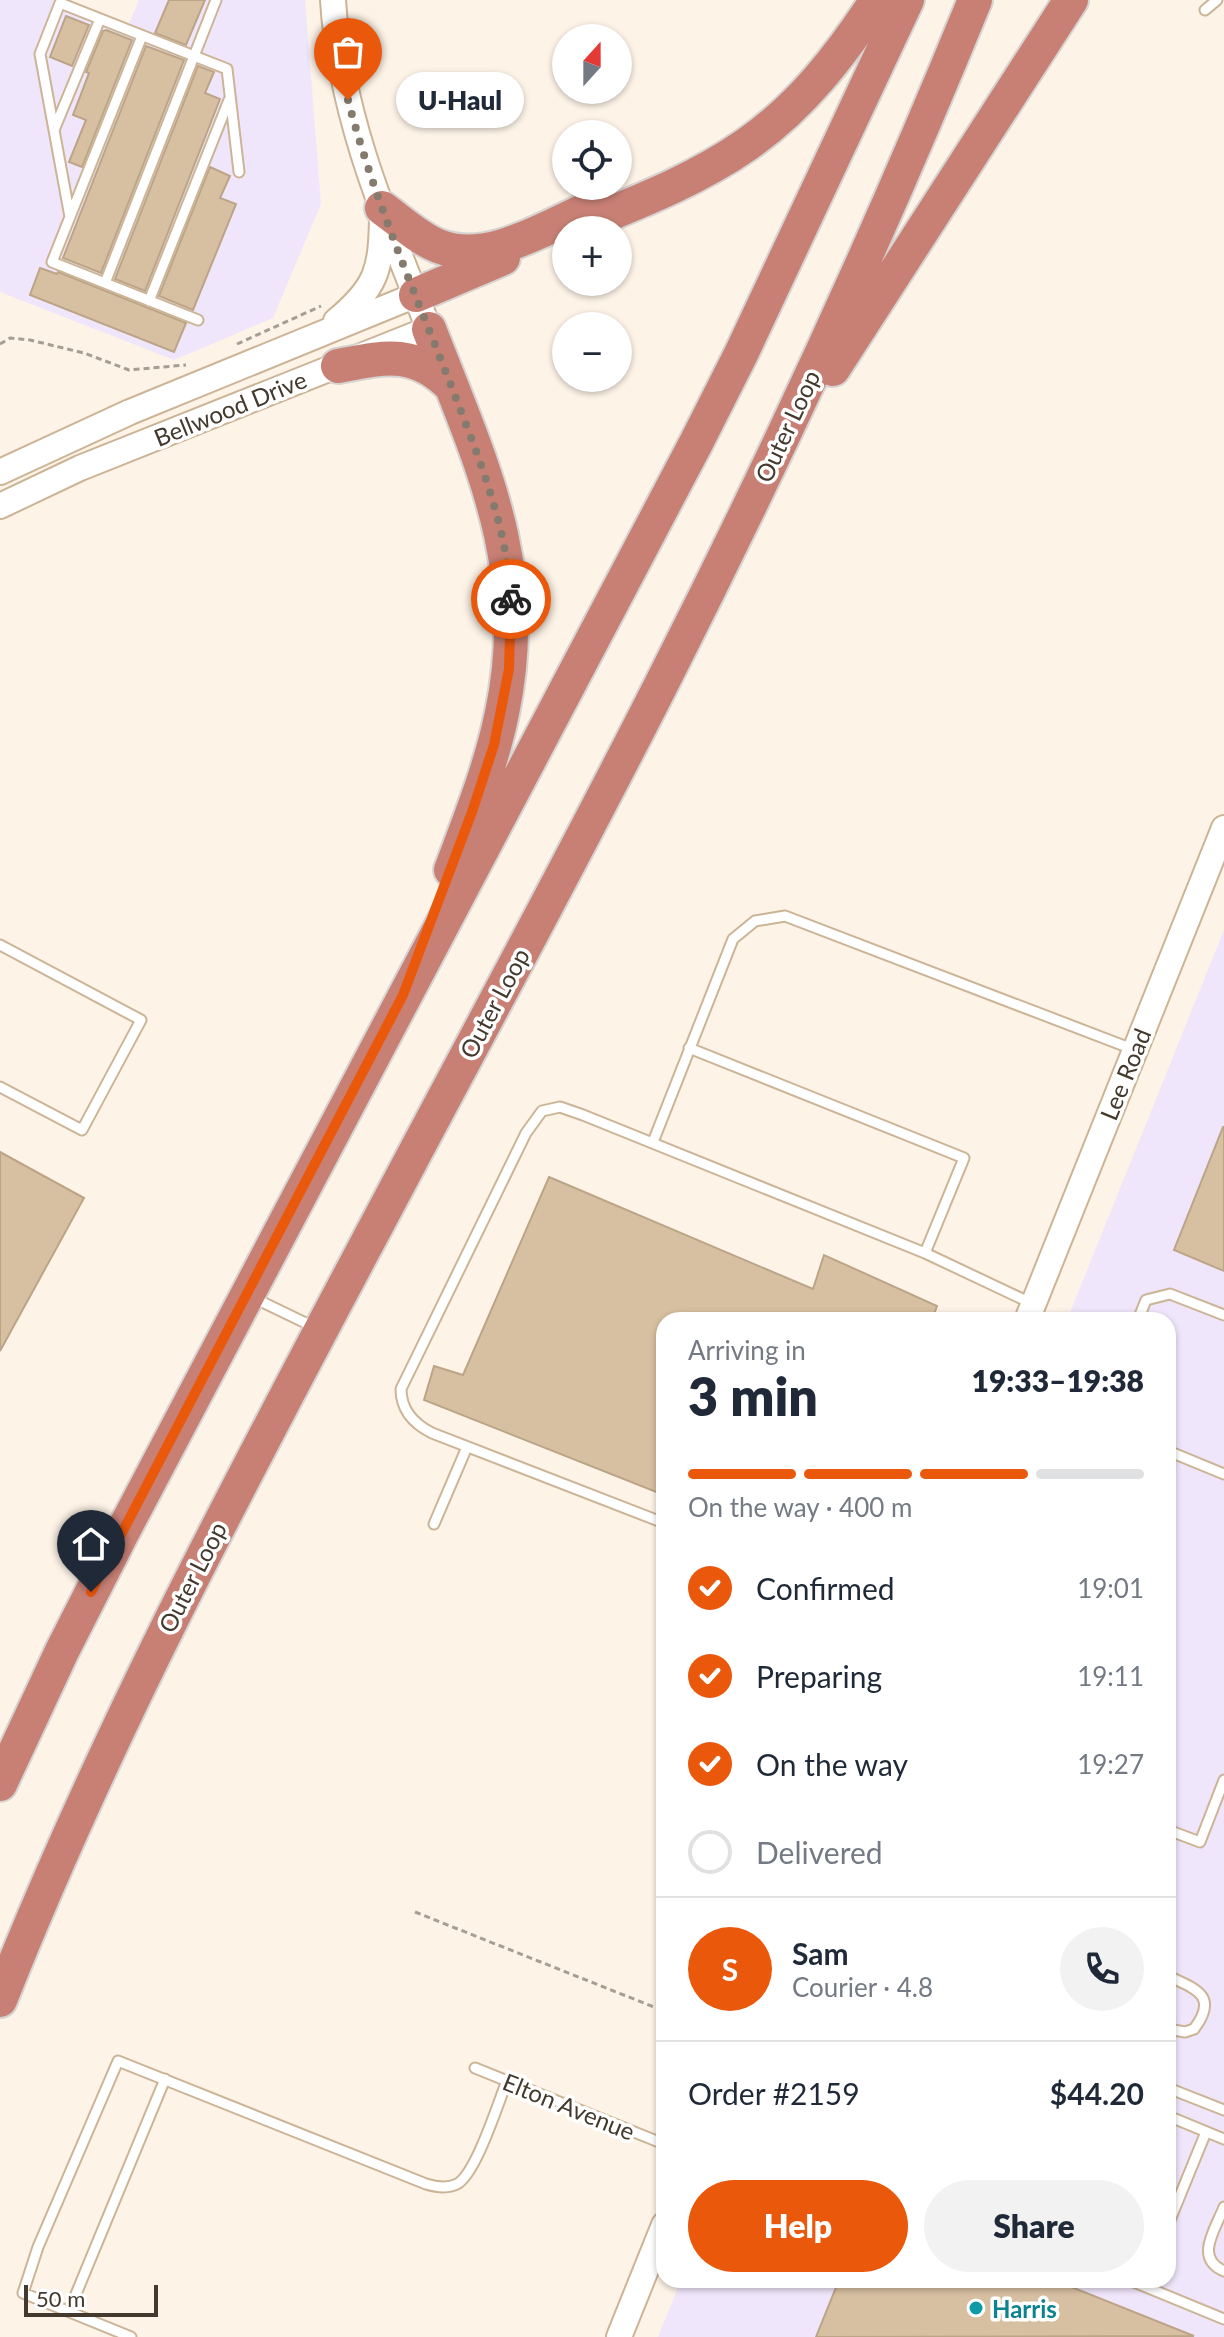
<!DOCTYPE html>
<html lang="en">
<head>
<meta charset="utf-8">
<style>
	:root { --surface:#fff; --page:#f2f2f3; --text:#1f2937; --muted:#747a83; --line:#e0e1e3; --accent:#ea580c }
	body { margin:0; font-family:Lato,sans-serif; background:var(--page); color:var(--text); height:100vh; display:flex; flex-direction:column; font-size:30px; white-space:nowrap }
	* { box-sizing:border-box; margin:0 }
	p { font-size:26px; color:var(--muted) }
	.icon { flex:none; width:44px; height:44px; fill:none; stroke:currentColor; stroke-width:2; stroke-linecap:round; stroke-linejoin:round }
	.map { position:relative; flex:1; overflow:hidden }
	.sheet { position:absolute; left:656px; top:1312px; width:520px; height:976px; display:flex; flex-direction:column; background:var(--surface); border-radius:24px; box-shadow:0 2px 6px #0004 }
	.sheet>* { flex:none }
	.needle { width:52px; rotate:21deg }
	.fabs { position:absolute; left:552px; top:24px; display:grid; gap:16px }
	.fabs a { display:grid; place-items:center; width:80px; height:80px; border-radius:50%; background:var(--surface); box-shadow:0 2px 6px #0004; font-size:40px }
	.scale { position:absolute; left:24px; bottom:20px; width:134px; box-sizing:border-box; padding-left:8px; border:4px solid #43392d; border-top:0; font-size:22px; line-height:28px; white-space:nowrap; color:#43392d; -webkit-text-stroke:6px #fff; paint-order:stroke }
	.pin { position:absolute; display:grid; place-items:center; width:68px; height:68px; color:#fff; margin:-82px -34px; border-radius:50% 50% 50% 0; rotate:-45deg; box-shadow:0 0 8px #0007 }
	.pin .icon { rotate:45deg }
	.courier { position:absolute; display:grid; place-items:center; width:80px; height:80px; margin:-40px; border:6px solid #ea580c; border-radius:50%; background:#fff; color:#222; box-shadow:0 2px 10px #0007 }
	.bubble { position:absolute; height:56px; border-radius:28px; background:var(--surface); box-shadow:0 2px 6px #0004; font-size:26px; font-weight:800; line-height:56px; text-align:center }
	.summary em { font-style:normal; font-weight:800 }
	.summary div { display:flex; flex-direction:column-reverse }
	.summary { display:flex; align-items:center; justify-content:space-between; height:136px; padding:0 32px }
	h1 { font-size:52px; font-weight:800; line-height:60px }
	.bar { display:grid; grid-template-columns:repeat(4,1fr); gap:12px 8px; align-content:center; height:96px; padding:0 32px }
	.bar i { height:10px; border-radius:6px; background:var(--line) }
	.bar .on { background:var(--accent) }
	.bar p { grid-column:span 4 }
	.line { display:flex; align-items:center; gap:20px; padding:0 32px; border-top:2px solid var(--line) }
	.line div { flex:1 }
	.round { display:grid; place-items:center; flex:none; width:84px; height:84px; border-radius:42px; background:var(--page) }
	ol { padding:0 32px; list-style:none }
	li { display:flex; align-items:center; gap:24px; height:88px }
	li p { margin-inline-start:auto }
	li .icon { padding:8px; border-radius:50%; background:var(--accent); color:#fff; stroke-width:4 }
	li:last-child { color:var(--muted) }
	li i { width:44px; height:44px; border:4px solid var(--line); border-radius:50% }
	.button { display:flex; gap:16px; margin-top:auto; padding:16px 32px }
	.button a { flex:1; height:92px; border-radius:48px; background:var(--accent); color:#fff; font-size:32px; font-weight:800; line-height:92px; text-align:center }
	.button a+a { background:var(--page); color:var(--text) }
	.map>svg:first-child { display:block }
</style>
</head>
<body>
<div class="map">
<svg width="1224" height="2337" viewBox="0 0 1224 2337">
	<rect width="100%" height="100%" fill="#fdf3e7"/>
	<path fill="#f0e6fb" d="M0,0H64L128,26L139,0H305L321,204L273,318L174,360L0,292Z
		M1224,930V2337H658L681,2280H1168V1320H1067Z"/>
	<path fill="#d7c0a1" stroke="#bca487" stroke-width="2" d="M169,0H205L186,45L155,33Z
		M66,16L89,25L72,66L50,57Z
		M106,30L132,40L82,167L69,162L86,120L73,115L89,73L86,72L103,31Z
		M146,46L184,60L101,273L63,258Z
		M198,66L214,72L205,93L220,99L145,291L115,279Z
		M210,167L230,176L220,198L236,204L193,310L159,296Z
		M40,268L57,274L58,272L186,323L174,352L30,295Z
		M1223,1127H1224V1271L1174,1250Z
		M0,1152L84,1198L0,1351Z
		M549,1177L813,1289L824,1255L937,1306L932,1320H664V1495L424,1400L434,1366L463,1375Z
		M839,2280H1054L1194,2336L816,2337Z"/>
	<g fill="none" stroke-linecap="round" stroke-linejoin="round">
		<defs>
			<path id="service" d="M1205,10L1217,0
				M142,36L52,262L198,320
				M54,130L100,19
				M70,217L40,54L60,3L227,69L239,172
				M105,283L216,0
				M149,301L229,100
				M0,945L141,1020L82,1130L0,1087
				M689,1048L964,1158L925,1253
				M653,1142L733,939L755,921L785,916L1135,1050
				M254,1298L316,1328
				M1138,1320L1146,1300L1170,1294L1224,1315
				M1168,1451L1224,1474
				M664,1523L432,1433C414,1424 401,1410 401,1389L526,1133L542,1111L560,1107L583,1115L925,1253L1033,1304
				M434,1524L467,1447
				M1168,1830L1200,1842L1224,1780
				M1168,1976C1196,1989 1219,1996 1194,2029L1185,2032L1168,2029
				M475,2068L664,2144
				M1168,2088L1224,2110
				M1168,2116L1224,2139
				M1224,2207C1215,2230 1194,2258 1224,2271
				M1168,2225L1206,2132
				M1129,2280L1224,2319
				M69,2311L165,2079
				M131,2337L23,2293L38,2247L118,2061L426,2184C436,2187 447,2189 457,2184C476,2174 498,2103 507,2081"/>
			<path id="tertiary" d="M336,321C377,287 381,270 382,218
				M0,472L130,412L416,295
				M0,506L80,468L429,329C387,223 340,116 333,0
				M1027,1320L1224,828
				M619,2337L664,2225"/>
			<path id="motorway" d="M382,208C399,220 418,238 438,246C487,266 546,227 590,208
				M570,230C630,205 693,182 746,145C801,107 841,55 877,0
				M416,295L503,258
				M429,329C481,463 533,566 502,713C491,767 470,819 451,870
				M338,366C385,357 415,349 452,387
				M833,369L1071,0
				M0,1784L62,1651L122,1533L696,443L741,354L907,0
				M0,2000C114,1712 263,1440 408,1166C495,1002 584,838 668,671C779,452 882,228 975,0"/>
		</defs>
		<use href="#service" stroke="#ccb496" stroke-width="13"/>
		<use href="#tertiary" stroke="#ccb496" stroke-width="28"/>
		<use href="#motorway" stroke="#d6d3d1" stroke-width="38"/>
		<path stroke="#a79d91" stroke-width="3" stroke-dasharray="6 4" stroke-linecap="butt" d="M0,344L10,338L30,340L84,353L129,370L186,365
			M237,344L321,306
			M415,1912L664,2011"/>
		<use href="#service" stroke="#fff" stroke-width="9"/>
		<use href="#tertiary" stroke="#fff" stroke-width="24"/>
		<use href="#motorway" stroke="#c88075" stroke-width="34"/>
	</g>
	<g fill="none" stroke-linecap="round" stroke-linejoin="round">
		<path stroke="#847a6e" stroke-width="8" stroke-dasharray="0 14.4" d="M348,100C374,199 415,293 452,388C478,456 507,525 511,599"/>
		<path stroke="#ea580c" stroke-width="10" d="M91,1592L403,995L472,812L494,745L509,669L511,599"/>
	</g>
	<circle fill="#0f9aa8" stroke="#fff" stroke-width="3" cx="976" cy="2308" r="8"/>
	<g text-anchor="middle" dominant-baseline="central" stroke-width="7" stroke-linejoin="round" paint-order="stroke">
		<g font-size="24" fill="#43392d" stroke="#fff">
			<text transform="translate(230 408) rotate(-22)">Bellwood Drive</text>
			<text transform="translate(787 426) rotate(-65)">Outer Loop</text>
			<text transform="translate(494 1003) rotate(-62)">Outer Loop</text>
			<text transform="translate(1125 1074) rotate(-68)">Lee Road</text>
			<text transform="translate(192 1577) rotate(-63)">Outer Loop</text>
			<text transform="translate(569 2106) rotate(22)">Elton Avenue</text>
		</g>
		<g font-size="24" font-weight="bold" fill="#0d838f" stroke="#fff" text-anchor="start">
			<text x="992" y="2308">Harris</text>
		</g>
	</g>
</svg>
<div class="fabs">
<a><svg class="needle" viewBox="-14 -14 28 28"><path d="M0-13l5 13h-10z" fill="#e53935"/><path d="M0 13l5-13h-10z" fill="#747a83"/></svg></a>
<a><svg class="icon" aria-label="locate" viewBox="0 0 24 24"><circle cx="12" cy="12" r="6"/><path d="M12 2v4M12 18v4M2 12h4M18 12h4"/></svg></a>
<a>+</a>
<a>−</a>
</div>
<div class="scale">50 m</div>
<div class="pin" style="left:348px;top:100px;background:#ea580c"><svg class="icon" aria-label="bag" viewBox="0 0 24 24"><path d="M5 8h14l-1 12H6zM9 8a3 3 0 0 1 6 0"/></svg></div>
<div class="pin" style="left:91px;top:1592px;background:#1f2937"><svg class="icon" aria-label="home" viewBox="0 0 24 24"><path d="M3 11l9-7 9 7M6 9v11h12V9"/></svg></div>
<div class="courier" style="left:511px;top:599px"><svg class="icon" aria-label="bike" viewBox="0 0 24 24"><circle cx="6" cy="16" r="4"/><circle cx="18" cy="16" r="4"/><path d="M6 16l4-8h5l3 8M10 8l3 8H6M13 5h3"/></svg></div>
<div class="bubble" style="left:396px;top:72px;width:128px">U-Haul</div>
<section class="sheet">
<div class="summary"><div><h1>3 min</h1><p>Arriving in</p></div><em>19:33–19:38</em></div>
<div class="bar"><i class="on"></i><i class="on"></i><i class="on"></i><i></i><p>On the way · 400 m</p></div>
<ol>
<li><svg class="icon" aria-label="check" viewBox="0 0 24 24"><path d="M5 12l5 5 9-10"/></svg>Confirmed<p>19:01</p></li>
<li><svg class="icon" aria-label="check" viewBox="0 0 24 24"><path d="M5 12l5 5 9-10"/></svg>Preparing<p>19:11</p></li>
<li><svg class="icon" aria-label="check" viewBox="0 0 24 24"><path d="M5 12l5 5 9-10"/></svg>On the way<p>19:27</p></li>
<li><i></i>Delivered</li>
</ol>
<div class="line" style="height:144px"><b class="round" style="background:var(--accent);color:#fff">S</b><div><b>Sam</b><p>Courier · 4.8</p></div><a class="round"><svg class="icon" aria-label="phone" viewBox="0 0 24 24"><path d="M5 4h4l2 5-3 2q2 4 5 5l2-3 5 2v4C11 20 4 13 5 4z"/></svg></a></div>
<div class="line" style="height:104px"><div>Order #2159</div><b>$44.20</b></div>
<div class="button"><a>Help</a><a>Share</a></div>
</section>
</div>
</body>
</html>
